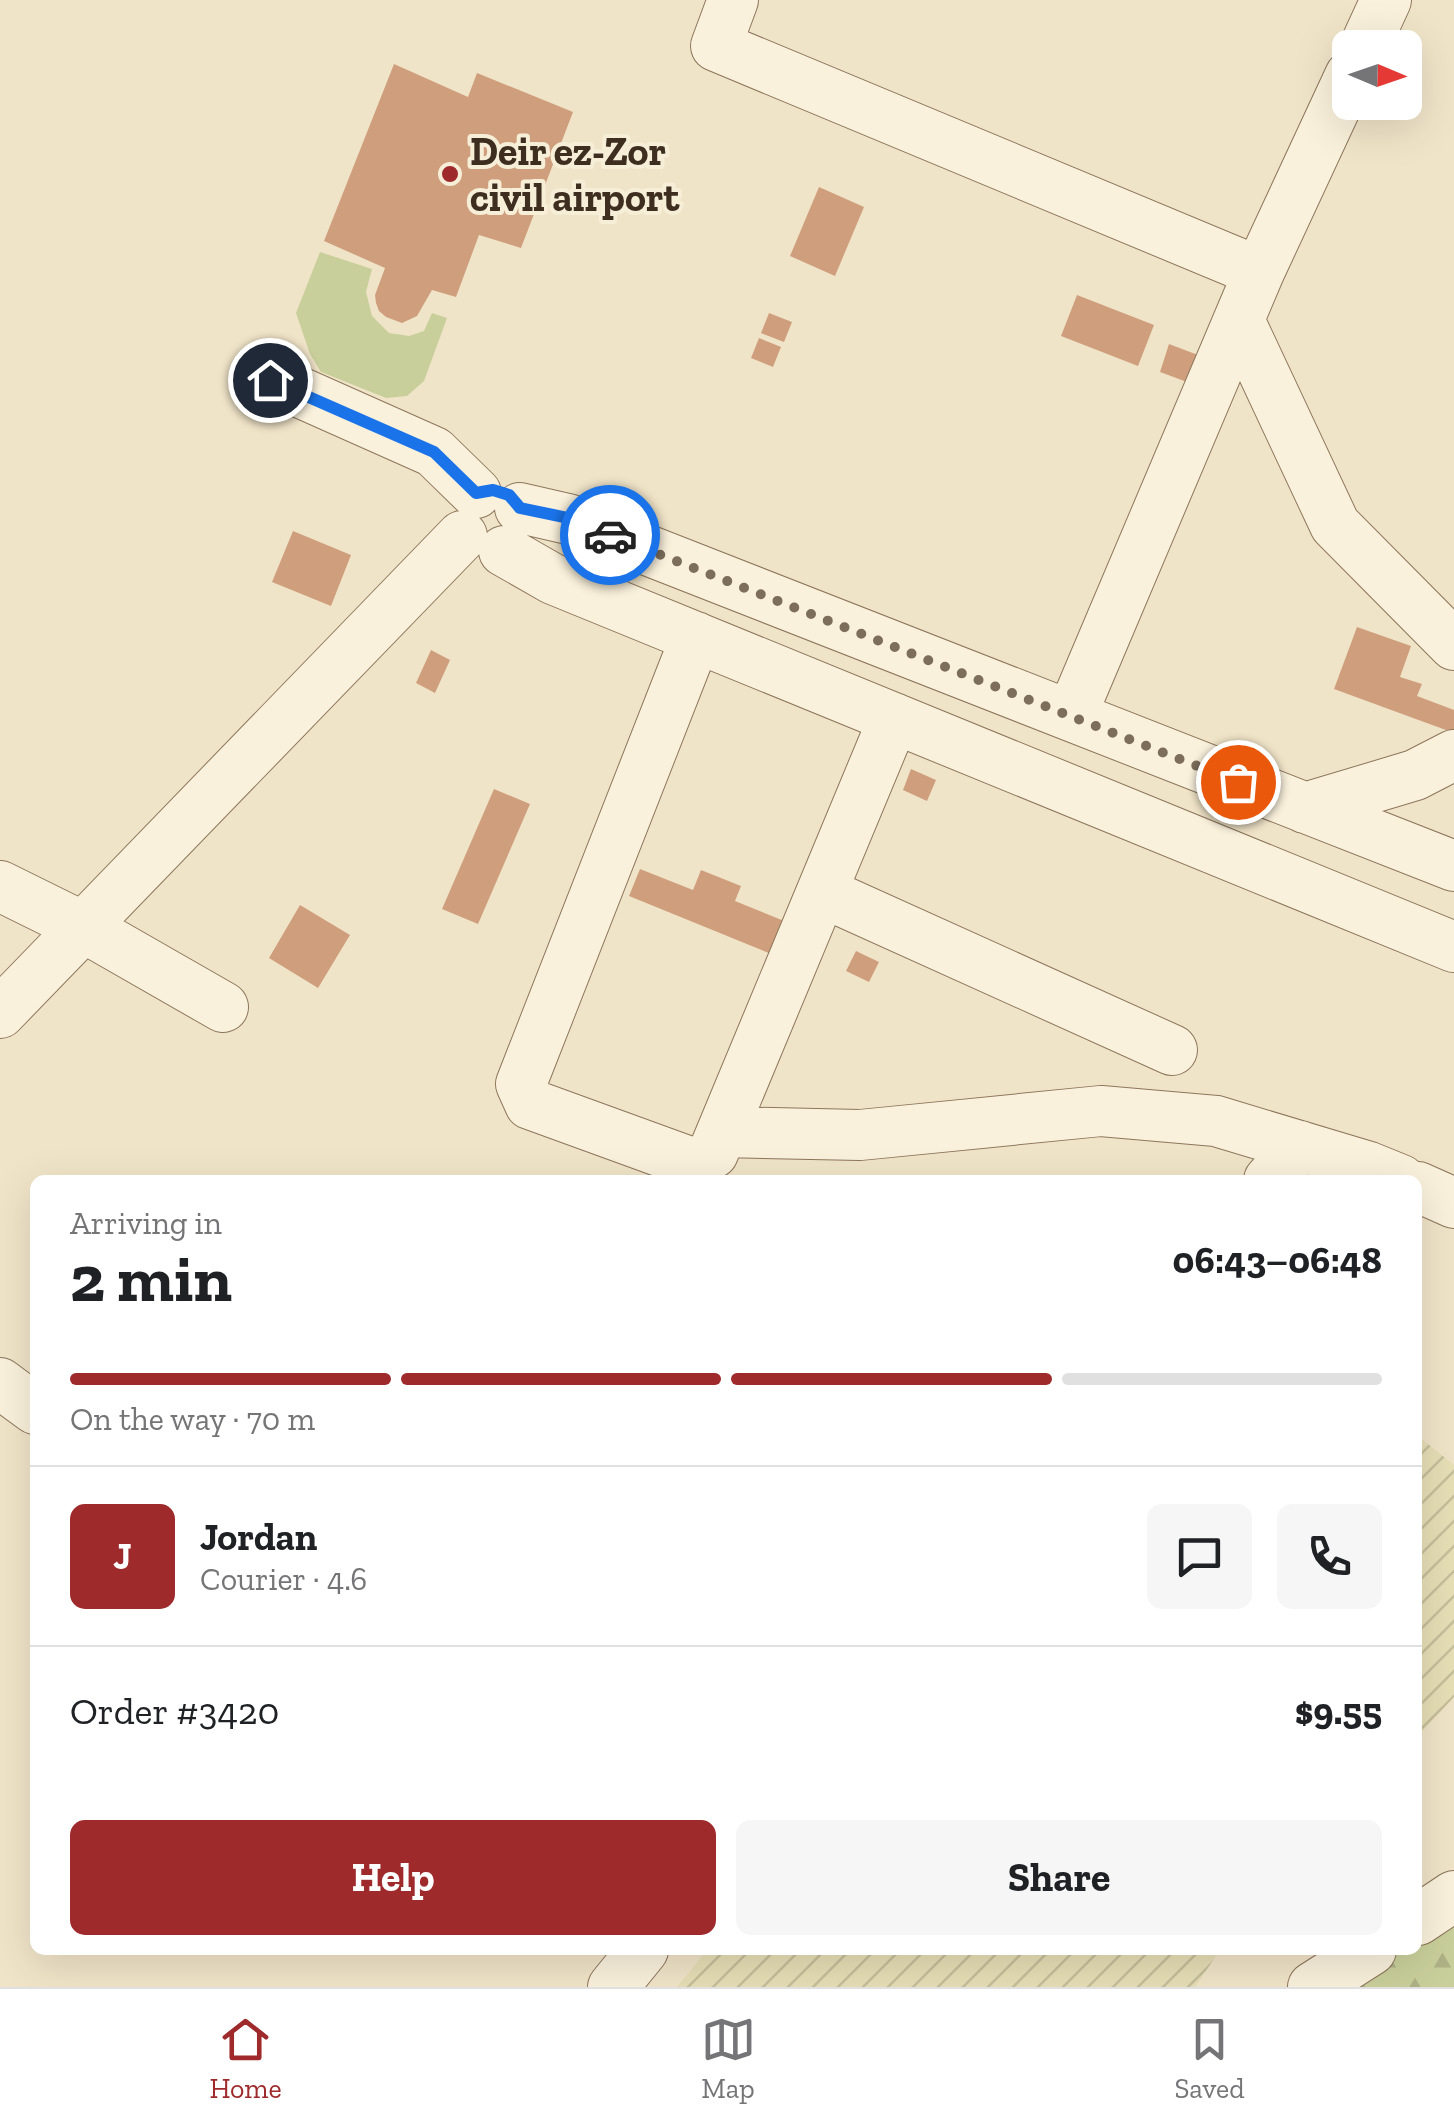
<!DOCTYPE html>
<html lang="en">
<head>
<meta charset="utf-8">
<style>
	:root { --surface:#fff; --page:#f6f6f6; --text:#202124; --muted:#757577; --line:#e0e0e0; --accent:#9e2a2b }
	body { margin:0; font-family:"Zilla Slab",serif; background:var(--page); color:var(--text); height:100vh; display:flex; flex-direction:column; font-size:38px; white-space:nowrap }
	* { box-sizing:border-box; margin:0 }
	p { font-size:32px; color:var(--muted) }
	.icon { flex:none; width:55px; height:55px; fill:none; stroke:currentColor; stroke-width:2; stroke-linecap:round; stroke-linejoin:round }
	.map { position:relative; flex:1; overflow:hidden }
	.sheet { position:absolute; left:30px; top:1175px; width:1392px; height:780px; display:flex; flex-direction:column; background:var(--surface); border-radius:15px; box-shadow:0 10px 40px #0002 }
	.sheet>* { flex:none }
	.needle { width:65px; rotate:92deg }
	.fabs { position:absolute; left:1332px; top:30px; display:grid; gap:20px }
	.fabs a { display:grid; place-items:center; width:90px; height:90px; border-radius:15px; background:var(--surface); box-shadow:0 10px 40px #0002; font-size:50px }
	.pin { position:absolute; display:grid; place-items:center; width:85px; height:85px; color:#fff; margin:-42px; border:5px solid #fff; border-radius:50%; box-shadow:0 2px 10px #0007 }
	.courier { position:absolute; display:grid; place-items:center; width:100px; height:100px; margin:-50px; border:8px solid #1a73e8; border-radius:50%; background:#fff; color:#222; box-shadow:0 2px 12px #0007 }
	.headline em { font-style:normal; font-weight:800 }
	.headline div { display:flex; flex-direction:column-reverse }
	.headline { display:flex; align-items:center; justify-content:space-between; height:170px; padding:0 40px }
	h1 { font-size:65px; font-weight:800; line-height:75px }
	.bar { display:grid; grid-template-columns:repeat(4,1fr); gap:15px 10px; align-content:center; height:120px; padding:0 40px }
	.bar i { height:12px; border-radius:8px; background:var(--line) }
	.bar .active { background:var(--accent) }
	.bar p { grid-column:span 4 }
	.line { display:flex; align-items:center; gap:25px; padding:0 40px; border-top:2px solid var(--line) }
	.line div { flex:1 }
	.round { display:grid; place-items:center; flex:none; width:105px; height:105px; border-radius:15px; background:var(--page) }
	.cta { display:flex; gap:20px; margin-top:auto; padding:20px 40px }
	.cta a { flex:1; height:115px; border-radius:15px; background:var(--accent); color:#fff; font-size:40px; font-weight:800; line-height:115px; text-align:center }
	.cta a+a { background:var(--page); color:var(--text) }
	.tabs { display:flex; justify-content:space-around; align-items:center; height:140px; border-top:2px solid var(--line); background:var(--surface); font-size:28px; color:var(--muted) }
	.tabs a { display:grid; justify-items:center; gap:5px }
	.tabs .active { color:var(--accent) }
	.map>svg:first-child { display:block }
</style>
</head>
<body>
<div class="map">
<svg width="1454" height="1987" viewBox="0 0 1454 1987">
	<defs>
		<pattern id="farmland-furrows" width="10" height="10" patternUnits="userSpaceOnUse" patternTransform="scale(2.5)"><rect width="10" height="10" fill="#e6deb5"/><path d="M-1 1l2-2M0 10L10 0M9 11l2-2" fill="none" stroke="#c6bf9b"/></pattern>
		<pattern id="forest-firs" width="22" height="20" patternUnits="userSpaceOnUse" patternTransform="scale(2.5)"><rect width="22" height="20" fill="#c9cf9b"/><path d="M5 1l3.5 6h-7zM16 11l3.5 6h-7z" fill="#aeb285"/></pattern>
	</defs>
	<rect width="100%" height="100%" fill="#f0e4c8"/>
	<path fill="url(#farmland-furrows)" d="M1418,1436L1454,1465V1697L1418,1736Z
		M707,1950H1220L1195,1987H677Z"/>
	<path fill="#c9cf9b" d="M320,252L372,269L366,292L372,316L389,333L409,336L424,331L432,313L447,318L424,381L407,396L386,398L321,372L310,354L296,313Z"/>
	<path fill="url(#forest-firs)" d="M1454,1907V1987H1334L1390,1950H1418V1932Z"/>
	<path fill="#cf9f7d" d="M394,64L468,97L477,73L573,112L521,248L479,235L456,297L432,290L417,316L402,323L386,317L379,311L376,303L375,295L385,268L324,241Z
		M819,187L864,207L835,276L790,256Z
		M1077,295L1154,325L1138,366L1061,336Z
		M769,313L792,322L784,342L761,333Z
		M759,338L781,347L773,367L751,358Z
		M1169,344L1198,355L1187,382L1160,372Z
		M293,531L351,555L331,606L272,582Z
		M1357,627L1411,646L1400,677L1422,684L1417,696L1454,710V733L1334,689Z
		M431,650L450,660L435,693L416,683Z
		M911,769L936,780L927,801L903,790Z
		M494,789L530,804L478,924L442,909Z
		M640,869L693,890L701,870L741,886L735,901L789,923L776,956L629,896Z
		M300,905L350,935L318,988L269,958Z
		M856,951L879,962L869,982L846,971Z"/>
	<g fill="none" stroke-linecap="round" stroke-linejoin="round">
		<defs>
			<path id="minor" d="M733,0L716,46L1259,272L1350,76
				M1364,48L1386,0
				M1239,320L1335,525L1454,645
				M270,379L434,452L476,493
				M520,508L568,519L1454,866
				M504,551L553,579L1454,947
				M696,637L521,1084L530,1104L695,1164L713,1153L894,718
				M1071,716L1259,272
				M1305,808L1415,775L1454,755
				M0,886L85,928L223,1007
				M822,892L1172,1050
				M0,1013L462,536
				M722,1132L860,1135L1101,1111L1216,1121L1369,1167L1401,1180
				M1269,1180L1300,1146
				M1418,1187L1454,1203
				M0,1383L35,1409
				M1418,1920L1454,1896
				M613,1987L643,1950
				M1313,1987L1371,1950"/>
		</defs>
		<use href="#minor" stroke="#8d765c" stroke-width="52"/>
		<use href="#minor" stroke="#faf1dc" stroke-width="50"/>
	</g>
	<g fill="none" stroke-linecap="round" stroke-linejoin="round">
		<path stroke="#7c6e5b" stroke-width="10" stroke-dasharray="0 18" d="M610,535L1238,782"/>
		<path stroke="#1a73e8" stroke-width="12" d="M270,380L434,452L476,493L493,490L509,495L520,508L568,518L610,535"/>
	</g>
	<circle fill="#9e2a2b" stroke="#f7eed8" stroke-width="4" cx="450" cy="174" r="10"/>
	<g text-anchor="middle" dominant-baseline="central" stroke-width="8" stroke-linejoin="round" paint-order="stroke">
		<g font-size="40" font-weight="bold" fill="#3d2e20" stroke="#f7eed8" text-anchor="start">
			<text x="470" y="151">Deir ez-Zor<tspan x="470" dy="46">civil airport</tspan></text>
		</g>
	</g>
</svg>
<div class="fabs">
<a><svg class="needle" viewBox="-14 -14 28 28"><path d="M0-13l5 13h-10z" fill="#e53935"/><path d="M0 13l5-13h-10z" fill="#757577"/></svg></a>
</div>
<div class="pin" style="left:1238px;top:782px;background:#ea580c"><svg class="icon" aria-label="bag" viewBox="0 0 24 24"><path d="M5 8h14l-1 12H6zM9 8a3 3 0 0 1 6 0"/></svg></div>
<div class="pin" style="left:270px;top:380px;background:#1f2937"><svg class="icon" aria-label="home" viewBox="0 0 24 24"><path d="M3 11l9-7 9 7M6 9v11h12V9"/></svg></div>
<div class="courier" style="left:610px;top:535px"><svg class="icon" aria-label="car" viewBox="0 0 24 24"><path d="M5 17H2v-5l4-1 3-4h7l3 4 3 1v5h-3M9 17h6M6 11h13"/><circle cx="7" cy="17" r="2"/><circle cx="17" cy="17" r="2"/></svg></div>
<section class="sheet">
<div class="headline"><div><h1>2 min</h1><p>Arriving in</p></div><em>06:43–06:48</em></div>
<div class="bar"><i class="active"></i><i class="active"></i><i class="active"></i><i></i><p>On the way · 70 m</p></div>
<div class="line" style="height:180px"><b class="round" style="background:var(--accent);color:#fff">J</b><div><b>Jordan</b><p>Courier · 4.6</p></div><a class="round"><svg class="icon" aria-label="chat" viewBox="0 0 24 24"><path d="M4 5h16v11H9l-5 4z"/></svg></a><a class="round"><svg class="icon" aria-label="phone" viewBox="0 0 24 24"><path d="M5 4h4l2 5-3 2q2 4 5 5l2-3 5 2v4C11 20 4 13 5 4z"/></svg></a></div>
<div class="line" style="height:130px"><div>Order #3420</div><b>$9.55</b></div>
<div class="cta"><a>Help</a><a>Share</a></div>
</section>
</div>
<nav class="tabs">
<a class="active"><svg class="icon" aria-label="home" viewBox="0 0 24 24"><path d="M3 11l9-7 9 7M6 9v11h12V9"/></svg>Home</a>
<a><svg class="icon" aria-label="map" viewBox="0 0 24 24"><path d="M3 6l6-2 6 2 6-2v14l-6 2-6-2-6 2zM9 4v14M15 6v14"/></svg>Map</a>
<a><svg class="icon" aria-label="saved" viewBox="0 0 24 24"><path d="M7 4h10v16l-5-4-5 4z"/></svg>Saved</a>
</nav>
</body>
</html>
